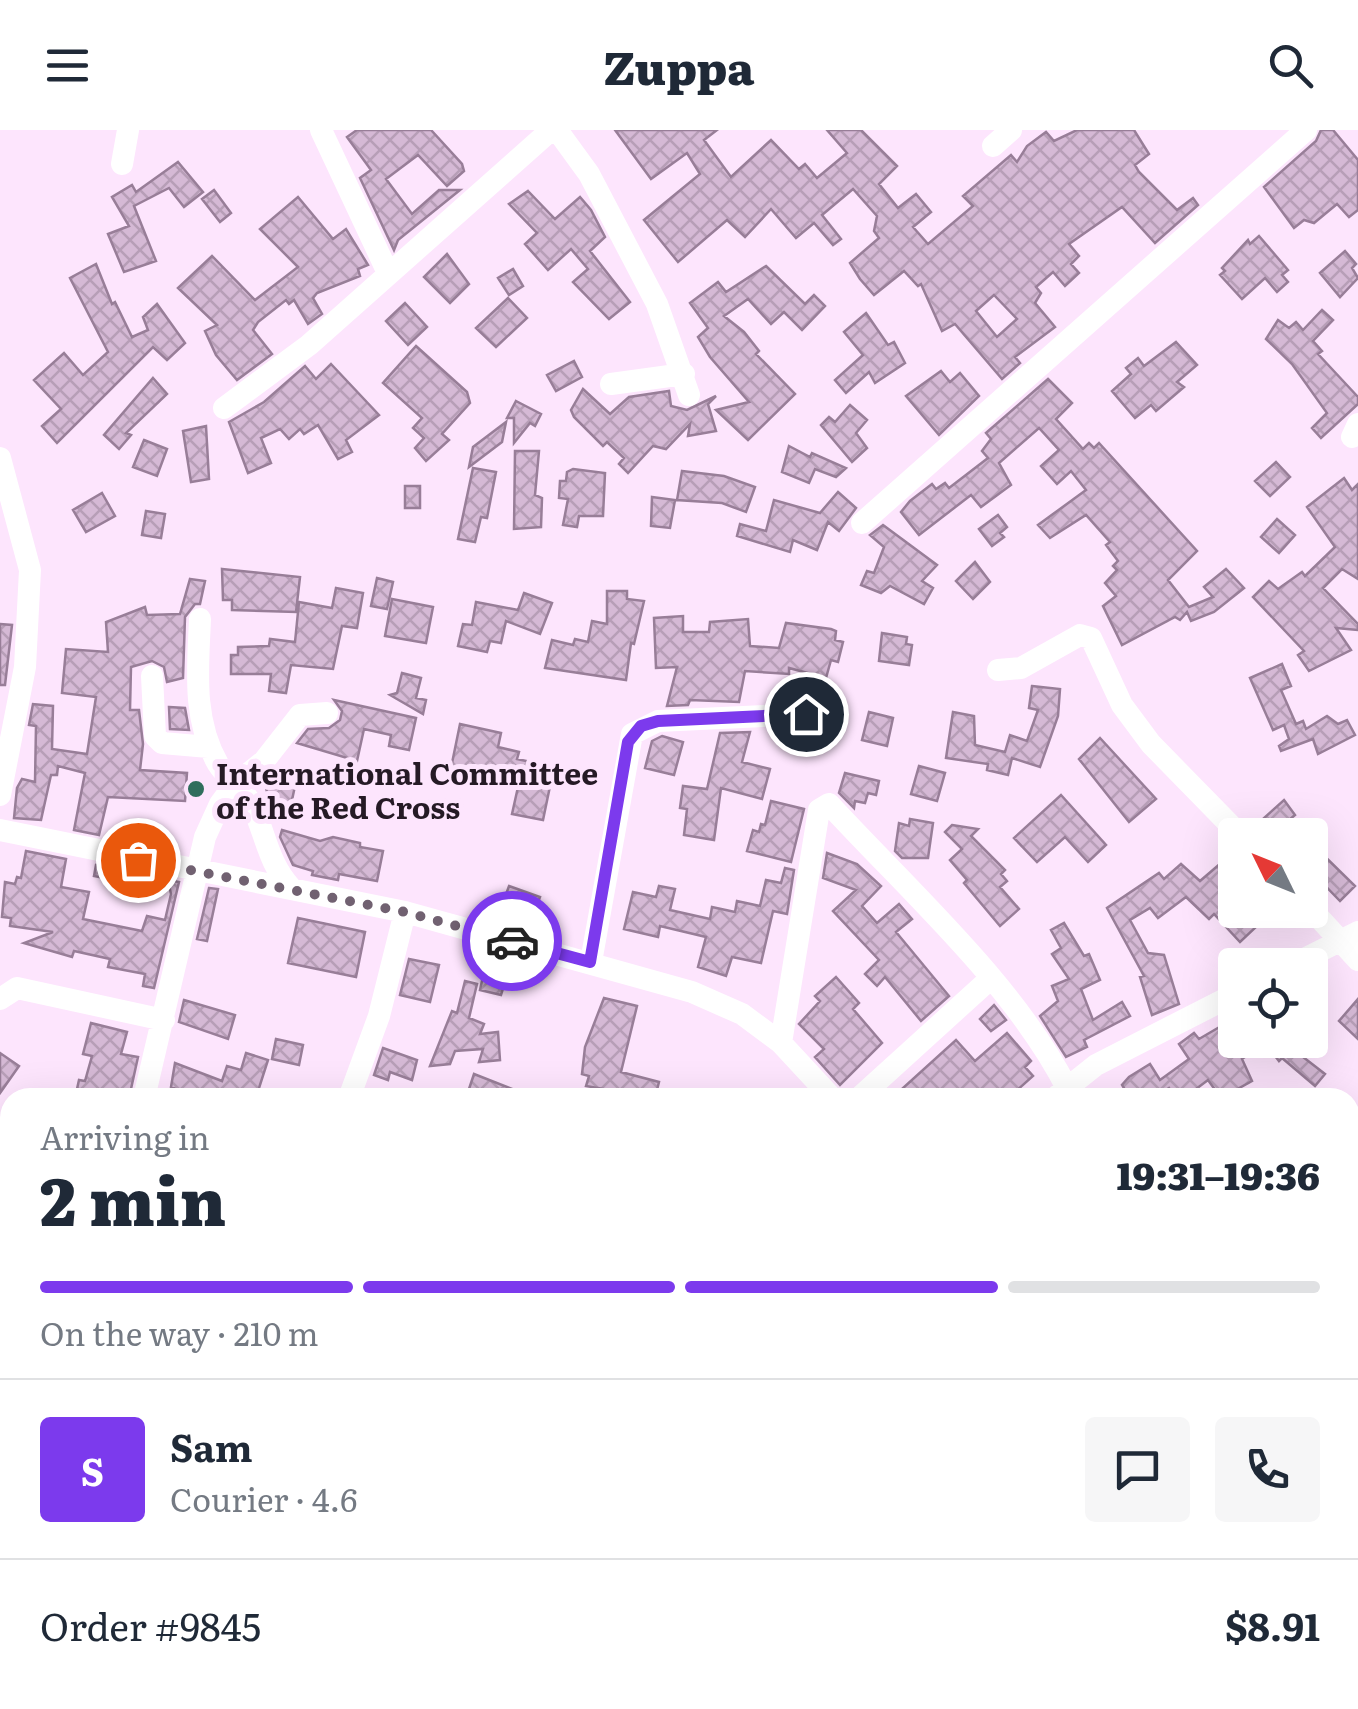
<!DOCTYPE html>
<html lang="en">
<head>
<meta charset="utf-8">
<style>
	:root { --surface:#fff; --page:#f6f6f7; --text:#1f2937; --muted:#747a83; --line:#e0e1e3; --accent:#7c3aed }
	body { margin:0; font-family:Literata,serif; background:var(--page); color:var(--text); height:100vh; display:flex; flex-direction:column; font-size:38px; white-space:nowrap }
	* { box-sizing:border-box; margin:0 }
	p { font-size:32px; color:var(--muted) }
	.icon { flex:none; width:55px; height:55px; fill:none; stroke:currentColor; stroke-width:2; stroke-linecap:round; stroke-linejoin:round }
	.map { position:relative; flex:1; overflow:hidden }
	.panel { position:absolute; left:0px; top:958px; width:1360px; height:622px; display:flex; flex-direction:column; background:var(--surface); border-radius:30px 30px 0 0; box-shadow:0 10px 40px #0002 }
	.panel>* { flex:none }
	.needle { width:65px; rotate:313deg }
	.buttons { position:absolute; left:1218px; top:688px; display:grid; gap:20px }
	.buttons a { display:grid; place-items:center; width:110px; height:110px; border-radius:10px; background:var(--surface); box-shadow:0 10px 40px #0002; font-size:50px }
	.pin { position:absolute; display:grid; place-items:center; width:85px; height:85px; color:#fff; margin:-42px; border:5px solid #fff; border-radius:50%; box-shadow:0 2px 10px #0007 }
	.courier { position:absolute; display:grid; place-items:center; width:100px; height:100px; margin:-50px; border:8px solid #7c3aed; border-radius:50%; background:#fff; color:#222; box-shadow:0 2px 12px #0007 }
	.head em { font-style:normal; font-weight:800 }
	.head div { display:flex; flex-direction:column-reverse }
	.head { display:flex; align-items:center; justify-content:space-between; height:170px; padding:0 40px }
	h1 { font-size:65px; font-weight:800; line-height:75px }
	.bar { display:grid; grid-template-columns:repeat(4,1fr); gap:15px 10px; align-content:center; height:120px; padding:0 40px }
	.bar i { height:12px; border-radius:8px; background:var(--line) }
	.bar .active { background:var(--accent) }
	.bar p { grid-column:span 4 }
	.line { display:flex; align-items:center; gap:25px; padding:0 40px; border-top:2px solid var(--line) }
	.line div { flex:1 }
	.round { display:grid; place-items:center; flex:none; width:105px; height:105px; border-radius:10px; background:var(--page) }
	header { display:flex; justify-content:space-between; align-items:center; height:130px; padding:0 40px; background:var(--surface); font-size:45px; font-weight:800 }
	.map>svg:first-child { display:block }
</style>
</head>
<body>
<header><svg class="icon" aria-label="menu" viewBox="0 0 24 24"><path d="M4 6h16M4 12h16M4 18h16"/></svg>Zuppa<svg class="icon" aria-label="search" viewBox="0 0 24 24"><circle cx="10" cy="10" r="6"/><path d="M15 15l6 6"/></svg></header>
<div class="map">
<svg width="1358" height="1579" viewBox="0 0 1358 1579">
	<defs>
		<pattern id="building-cross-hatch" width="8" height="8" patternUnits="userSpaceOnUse" patternTransform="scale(2.5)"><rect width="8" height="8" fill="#d5b9d5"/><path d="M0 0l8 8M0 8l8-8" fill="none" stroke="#b79eb7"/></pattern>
	</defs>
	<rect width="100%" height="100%" fill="#fde5fd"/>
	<path fill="url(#building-cross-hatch)" stroke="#987e98" stroke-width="2.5" fill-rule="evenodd" d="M357,0H431L462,34L464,41L447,56L418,25L386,49L412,84L439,60H460L398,110L394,120L360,48L371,40L347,7Z
		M615,0H717L704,10L731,47L771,10L799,39L805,34L817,48L847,23L827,0H861L897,36L879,54L898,78L916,64L931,82L913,97L928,114L973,76L963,66L1011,25L1017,32L1027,16L1046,2L1054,11L1077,0H1134L1149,24L1135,35L1139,42L1177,80L1193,68L1198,75L1155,113L1122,77L1069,114L1079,126L1071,134L1079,143L1065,156L1053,142L1036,157L1041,163L1035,173L1055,197L1015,227L1020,233L1002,249L955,194L942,201L921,154L918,156L904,141L874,165L860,149L850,133L879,108L874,101L877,86L853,59L822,85L841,109L833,115L814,93L796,108L771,79L745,107L727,90L678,132L644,90L700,44L687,23L651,49ZM994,165L1017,189L997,207L976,181Z
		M1321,0H1333L1358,30V80L1349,87L1337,74L1314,93L1304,90L1294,98L1264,57L1316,11Z
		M178,32L203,62L184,77L169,58L134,76L156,131L124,142L108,104L129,96L112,67L132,55L136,62Z
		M214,60L231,83L220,92L202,69Z
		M528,61L555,89L580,67L591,80L605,107L590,121L630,172L609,189L573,152L588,139L571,119L548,140L525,114L537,103L509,74Z
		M298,67L333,109L346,99L368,135L358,139L360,146L317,163L313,168L322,184L308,194L294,170L289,174L286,170L258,192L253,200L272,224L237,250L216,225L205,201L217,195L178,158L212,126L255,170L298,137L260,99Z
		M1259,106L1288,140L1282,145L1288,152L1277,162L1265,148L1242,169L1220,145L1225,141L1222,138L1248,110L1250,114Z
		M1345,121L1356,134L1352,138L1358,148L1340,167L1320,143Z
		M447,124L469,154L450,173L424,147Z
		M96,134L112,174L115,172L132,207L148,200L143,187L157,174L185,213L167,230L153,217L57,313L42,296L61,279L34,250L64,223L83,245L108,222L70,148Z
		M766,136L805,174L814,165L825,176L802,200L784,182L771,194L748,169L724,186L744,202L759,221L756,224L795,264L748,310L716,280L749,272L710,227L698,207L708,198L690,173L718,152L726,162Z
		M513,139L523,156L509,165L498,148Z
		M508,168L527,188L496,217L476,198Z
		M405,173L427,197L408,215L386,191Z
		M1322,180L1333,190L1313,211L1322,221L1318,224L1358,267V274L1321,308L1312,298L1327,283L1292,234L1266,209L1278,190L1289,198L1296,192L1303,200Z
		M866,183L888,215L894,212L905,233L875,253L869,242L846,263L835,250L863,225L844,202Z
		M1176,212L1197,235L1177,252L1184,257L1156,281L1151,275L1135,288L1112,261L1131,244L1126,238L1138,228L1144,236Z
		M416,216L467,262L470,273L442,304L449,310L426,331L415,318L424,308L413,298L422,288L383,253Z
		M574,231L582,247L556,261L547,245Z
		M331,234L379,285L346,310L352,322L338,329L318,295L304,304L300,299L289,309L280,299L261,308L271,333L248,343L229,292L264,272L305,236L316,249Z
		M941,241L950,252L960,243L979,266L939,305L906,266Z
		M153,248L167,264L126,303L131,305L119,319L104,305Z
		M1048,249L1072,273L1056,289L1083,319L1089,313L1094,318L1099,313L1197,421L1168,450L1189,477L1213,467L1204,457L1226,439L1244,458L1214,482L1191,491L1187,482L1180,490L1175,487L1122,515L1103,476L1116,466L1105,453L1117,440L1113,436L1118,431L1106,415L1110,412L1086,385L1050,408L1038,395L1086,360L1071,341L1057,354L1041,336L1059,320L1039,298L999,333L1011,355L981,377L971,365L919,405L901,382L910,371L932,354L936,359L945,353L949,358L988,328L982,321L991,309L986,303Z
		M583,259L610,284L629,267L669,261L671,276L687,280L716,266L708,274L716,301L688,306L690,294L666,319L653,316L628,343L619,334L624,328L607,312L603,316L574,287L571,280Z
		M516,271L541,284L535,296L530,293L514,313V288H507Z
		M850,275L867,290L856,303L867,318L852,332L821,295L829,287L835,292Z
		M506,292L502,312L469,337L473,317Z
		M206,296L209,349L191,352L183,301Z
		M144,310L167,319L157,346L133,337Z
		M789,316L810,327L812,323L846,338L836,347L815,339L809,353L782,342Z
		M515,321H539L535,365L542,368L541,397L514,399Z
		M1276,332L1290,347L1270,366L1255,351Z
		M473,338L496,342L487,388L481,387L475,412L458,409Z
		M573,339L605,343L603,386H579L577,397L563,395L568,369L559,368L560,351H566L567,342Z
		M682,341L724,346L755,357L746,382L722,373L677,370Z
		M1344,348L1352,360L1358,354V449L1342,439L1323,458L1358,494V500L1336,498L1351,520L1309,541L1298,525L1304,521L1253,467L1269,451L1278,459L1302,442L1305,446L1335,417L1307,377Z
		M405,356H420V378H405Z
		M838,362L856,378L839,401L828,392L817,420L793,410L790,422L737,406L740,394L766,401L774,370L820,383Z
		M102,363L115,386L86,402L73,380Z
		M652,367L675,370L670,398L651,396Z
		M146,381L165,384L161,408L142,405Z
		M998,385L1007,397L1000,403L1004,407L992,416L979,399Z
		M1277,389L1295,405L1279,423L1261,407Z
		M883,395L937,435L922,451L933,458L924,474L890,456L881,463L861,455L867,441L874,443L884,417L870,405Z
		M975,432L990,452L973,469L956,451Z
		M222,439L300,447L296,482L232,480V470H223Z
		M377,448L393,452L387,479L371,476Z
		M190,449L205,451L200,474H195L185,487L183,548L167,552L164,537L152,531L131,537L130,580H139L143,614L140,640L187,643L185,671L108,667L99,705L74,700L85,643L58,636L57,645H51L41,690L14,688L17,658L22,649L35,652L36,596L29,595L33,574L53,576L52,619L87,624L96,567L62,563L66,519L108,522L106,492L145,477L147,485L180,484Z
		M336,458L363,463L357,498L342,496L333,539L291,535L286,563L269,561L271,544H231V525H238V517L269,516L270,509L295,512L299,472L332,478Z
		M607,461H627V469L644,471L634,514L631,513L626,550L545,538L552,510L573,515L575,509L588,512L592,491L607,494Z
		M524,463L552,473L540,504L506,491L501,513L490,511L487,522L458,516L463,494L472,495L476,472L518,480Z
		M392,469L433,477L426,513L385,506Z
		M683,486V502H709L710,492L748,489L750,516L779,518L786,493L831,499L836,501L835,510L843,512L838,532L831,530L826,548L789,538V544L745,541L739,572L690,570L688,575L667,576L677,537L656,538L654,488Z
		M0,494L12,495L5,555H0Z
		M882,503L907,507L906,514L912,515L909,535L879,531Z
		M1282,534L1291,556L1281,560L1296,594L1303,591L1306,599L1327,586L1338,594L1347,590L1355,605L1318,624L1313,609L1281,621L1279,616L1289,609L1284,595L1273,600L1250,548Z
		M402,543L421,548L416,568L426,570L423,584L390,565L397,563Z
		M1032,556L1060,559L1058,586L1040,637L1012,628L1008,645L987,640L988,634L946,628L953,582L974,586L975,615L1005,622L1010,605L1027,611L1038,580L1029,578Z
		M334,570L416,588L409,620L389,616L391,605L364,599L357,631L297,613L308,599L329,598L340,590L342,581Z
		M169,577L185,578L189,600L170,599Z
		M869,582L893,588L887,616L862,610Z
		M820,586L836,587L835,610L807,609V599Z
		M460,594L501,603L498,617L519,622L517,629L554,637L543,690L512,684L518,657L450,643Z
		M750,602L742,632L770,639L762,669L721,658L714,710L684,705L687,679L680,678L683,656L707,659L720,603Z
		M662,606L683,612L674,645L645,638L652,611Z
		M1100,608L1156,669L1129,692L1079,629Z
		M919,636L945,643L937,671L911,664Z
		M278,638L298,642L289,684L270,680L266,657L257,655Z
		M845,643L879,651L876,665L868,663L865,673L855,671L854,678L839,663Z
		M1061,665L1106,715L1088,732L1065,707L1037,732L1014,708Z
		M1284,670L1295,685L1289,690L1304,705H1258L1253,698Z
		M771,671L804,679L791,732L747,721L753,700L759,702L761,694L765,695Z
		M910,689L933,693L928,728H902L895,721L899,693L909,696Z
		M952,695L978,699L971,706L1005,740L1001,744L1007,751L1000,757L1019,779L1000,796L964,753L967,750L950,730L962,719L945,702Z
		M282,700L320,711L333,707L360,713V717L383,721L377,751L339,744L338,750L312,745L313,741L293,735L280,707Z
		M1310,712L1355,756L1340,771L1310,740Z
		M26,721L66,729L61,757L89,762L83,789L142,801L147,786L165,790L171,764L168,750L179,752L154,858L143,856L145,844L108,837L110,829L74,821L72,827L24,813L53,802L10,796L11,788L2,787L5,752L15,754L17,747L21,748Z
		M1235,721V780H1274L1240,812L1214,784L1209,789L1186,767L1158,788L1150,778L1130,790L1148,823L1164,825L1179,874L1152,885L1140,847L1144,846L1107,778L1159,743L1164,749L1181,734L1200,751Z
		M827,723L857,734L881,756L862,776L877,793L899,774L912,789L896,802L949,866L921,891L885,847L877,856L865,844L879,830L833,781L856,760L823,748Z
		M96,735L143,744L141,755L94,746Z
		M785,738L794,740L787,784L773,781L761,833L732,827L726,846L698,837L706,807L660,796L658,807L624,799L633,762L656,767L659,756L675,759L670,780L710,789L712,777L735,782L737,771L760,776L766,750L781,753Z
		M509,756L540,767L537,775L546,778L537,803L496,792Z
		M209,758L218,759L207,811L197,809Z
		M298,788L365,802L356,847L288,833Z
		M1064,793L1084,826L1089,824L1100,850L1081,859L1093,890L1122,872L1130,886L1084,910L1087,917L1066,927L1040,886L1058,871L1052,856L1069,849L1052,824L1061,818L1051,800Z
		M506,826L527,832L520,853L506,849L501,865L480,860L485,837L501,841Z
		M409,829L439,835L430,872L400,865Z
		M836,847L859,873L853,879L882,913L840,955L815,927L824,919L799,894L820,871L815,866Z
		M465,851L477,854L469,888L484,894L480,904L498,902L500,930L479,932L483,919L455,921L450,934L430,936L452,881L457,883Z
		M604,868L637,876L621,942L659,952L655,968L586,956L589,946L582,944L585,917Z
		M1358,869V909L1339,891Z
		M184,870L235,885L228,909L179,892Z
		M994,875L1006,890L991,901L980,889Z
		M1235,888V910H1307L1294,920L1325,944L1315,956L1282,928L1279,931L1265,913L1242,929L1252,951L1221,968L1208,950L1184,968H1176L1169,958L1154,968H1130L1122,955L1129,947L1150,934L1160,950L1189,929L1179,914L1194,903L1199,909Z
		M91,893L127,902L121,924L138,927L129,968H75L79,950L85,951L92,926L83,924Z
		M1007,903L1031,931L1025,937L1033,946L1015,962L1020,968H892L956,910L975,931Z
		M276,909L303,915L299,935L272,929Z
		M383,918L417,930L412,950L390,942L388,950L374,945Z
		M0,923L19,936L0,963Z
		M246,923L268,930L259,958L281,968H197L171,957L175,933L222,951L227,936L241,940Z
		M474,944L530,966V968H466Z"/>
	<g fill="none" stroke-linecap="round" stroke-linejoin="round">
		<path stroke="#fff" stroke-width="22" d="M321,0L388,143
			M557,0L589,44L657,174L689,265
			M993,16L1011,0
			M122,34L128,0
			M611,254L684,244
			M224,278L309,215L551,0
			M1352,307L1358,294
			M0,328L30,440L25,537L0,665
			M862,393L1306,0
			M200,489C198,538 192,589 218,634C228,650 244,659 252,675C266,705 268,733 291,758
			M998,540L1021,538L1080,505L1091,508L1122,575L1151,614L1240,705
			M152,546L155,606L162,613L209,617
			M0,700L405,782L692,862L742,884L781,913L832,968
			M1310,778L1358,830
			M591,832L632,604L658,591L806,584
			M1292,835L1358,802
			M0,869L17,858L164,890
			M781,913L819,680L829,674C908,760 1014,854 1067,958
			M1057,966L1096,935L1235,864
			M144,968L205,707L220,674L234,655L264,631L300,585L327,583
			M349,968L379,886L405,782
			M859,968L990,849
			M0,1095L10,1098
			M1350,1097L1358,1087
			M0,1293L10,1295
			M1350,1386L1358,1379
			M0,1456L10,1463
			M134,1570L148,1579
			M1338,1570L1346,1579
			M30,1579L34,1570
			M528,1579L536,1570
			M882,1579L883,1570"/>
	</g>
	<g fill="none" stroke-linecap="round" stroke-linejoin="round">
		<path stroke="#716171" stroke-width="10" stroke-dasharray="0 18" d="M138,730L405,782L512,811"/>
		<path stroke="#7c3aed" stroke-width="12" d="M512,811L590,832L628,612L641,596L658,591L806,584"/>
	</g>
	<circle fill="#2f6e5c" stroke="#fde5fd" stroke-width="4" cx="196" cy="659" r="10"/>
	<g text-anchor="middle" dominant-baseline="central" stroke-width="10" stroke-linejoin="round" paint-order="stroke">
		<g font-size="30" font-weight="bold" fill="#251a25" stroke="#fde5fd" text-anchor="start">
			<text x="216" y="642">International Committee<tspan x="216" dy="34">of the Red Cross</tspan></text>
		</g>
	</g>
</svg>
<div class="buttons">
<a><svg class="needle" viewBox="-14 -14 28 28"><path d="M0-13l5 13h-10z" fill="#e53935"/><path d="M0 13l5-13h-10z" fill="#747a83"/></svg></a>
<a><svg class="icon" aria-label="locate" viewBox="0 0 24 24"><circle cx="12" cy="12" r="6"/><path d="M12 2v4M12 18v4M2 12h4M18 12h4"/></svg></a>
</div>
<div class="pin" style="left:138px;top:730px;background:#ea580c"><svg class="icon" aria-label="bag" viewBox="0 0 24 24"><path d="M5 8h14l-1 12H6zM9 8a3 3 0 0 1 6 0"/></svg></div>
<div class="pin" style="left:806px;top:584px;background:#1f2937"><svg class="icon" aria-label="home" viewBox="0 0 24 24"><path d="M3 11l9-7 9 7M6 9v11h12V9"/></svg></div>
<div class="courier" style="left:512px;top:811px"><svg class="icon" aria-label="car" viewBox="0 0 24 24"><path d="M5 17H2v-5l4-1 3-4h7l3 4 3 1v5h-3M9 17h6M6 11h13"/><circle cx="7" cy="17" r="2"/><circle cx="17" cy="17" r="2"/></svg></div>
<section class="panel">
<div class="head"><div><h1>2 min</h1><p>Arriving in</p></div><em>19:31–19:36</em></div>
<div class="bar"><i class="active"></i><i class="active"></i><i class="active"></i><i></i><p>On the way · 210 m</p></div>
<div class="line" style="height:180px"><b class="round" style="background:var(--accent);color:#fff">S</b><div><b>Sam</b><p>Courier · 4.6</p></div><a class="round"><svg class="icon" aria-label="chat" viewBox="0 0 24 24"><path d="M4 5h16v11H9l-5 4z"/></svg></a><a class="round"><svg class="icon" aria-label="phone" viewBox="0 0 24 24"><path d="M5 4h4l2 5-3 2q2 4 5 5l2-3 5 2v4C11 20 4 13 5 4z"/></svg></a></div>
<div class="line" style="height:130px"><div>Order #9845</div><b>$8.91</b></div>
</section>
</div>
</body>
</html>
